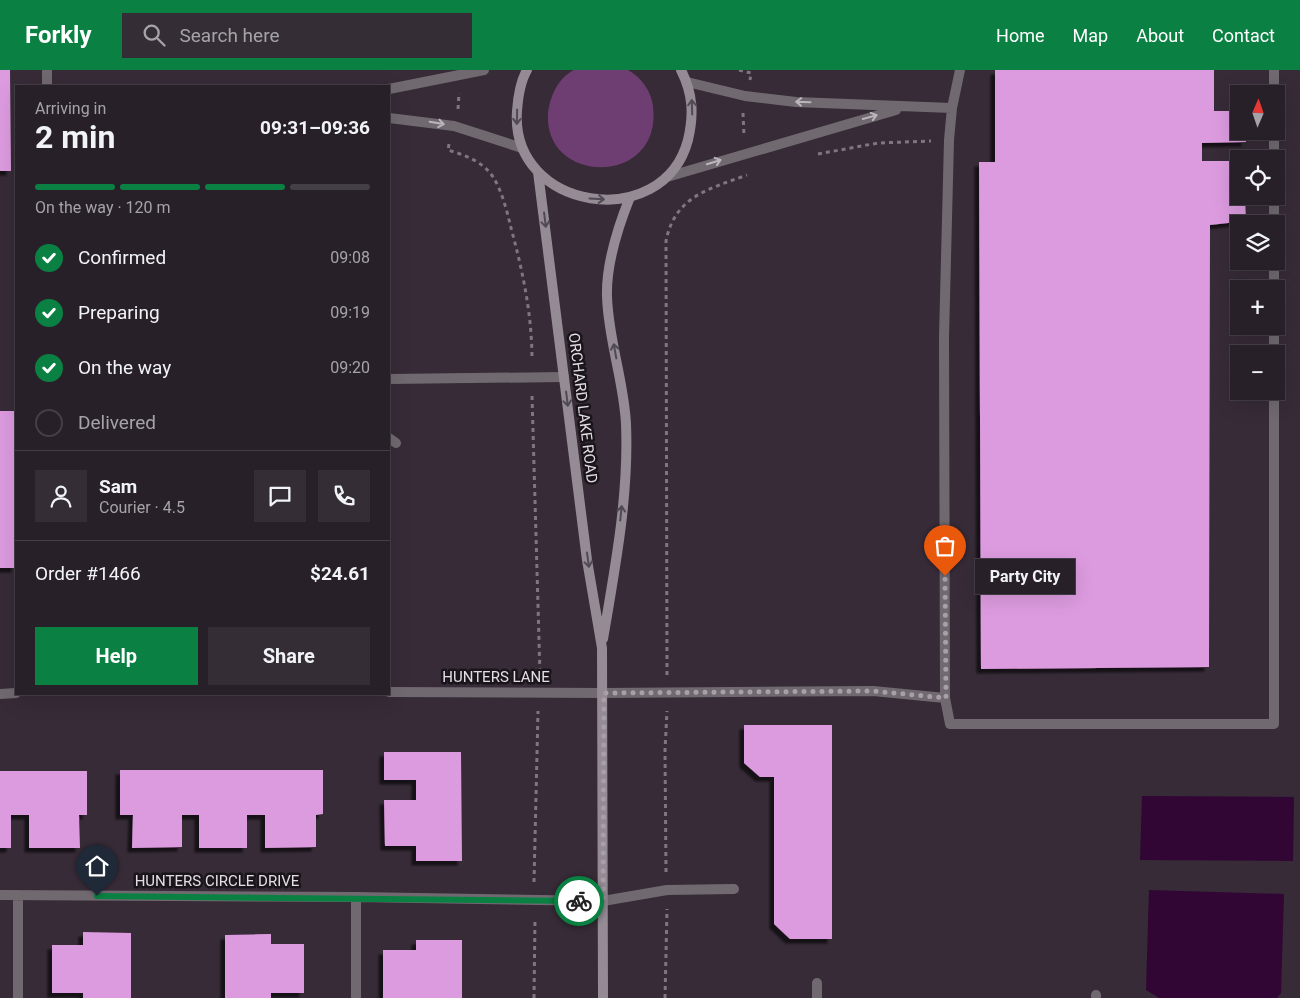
<!DOCTYPE html>
<html lang="en">
<head>
<meta charset="utf-8">
<style>
	:root { --surface:#282029; --page:#342d35; --text:#f1f3f6; --muted:#a5a3a8; --line:#443e46; --accent:#0b8043 }
	body { margin:0; font-family:Roboto,sans-serif; background:var(--page); color:var(--text); height:100vh; display:flex; flex-direction:column; font-size:19px; white-space:nowrap }
	* { box-sizing:border-box; margin:0 }
	p { font-size:16px; color:var(--muted) }
	.icon { flex:none; width:28px; height:28px; fill:none; stroke:currentColor; stroke-width:2; stroke-linecap:round; stroke-linejoin:round }
	.map { position:relative; flex:1; overflow:hidden }
	.sheet { position:absolute; left:15px; top:15px; width:375px; height:610px; display:flex; flex-direction:column; background:var(--surface); border-radius:0px; box-shadow:0 5px 20px #0002,0 0 0 1px var(--line) }
	.sheet>* { flex:none }
	.needle { width:32px; rotate:2deg }
	.controls { position:absolute; left:1230px; top:15px; display:grid; gap:10px }
	.controls a { display:grid; place-items:center; width:55px; height:55px; border-radius:0px; background:var(--surface); box-shadow:0 5px 20px #0002,0 0 0 1px var(--line); font-size:25px }
	.pin { position:absolute; display:grid; place-items:center; width:42px; height:42px; color:#fff; margin:-51px -21px; border-radius:50% 50% 50% 0; rotate:-45deg; box-shadow:0 0 5px #0007 }
	.pin .icon { rotate:45deg }
	.courier { position:absolute; display:grid; place-items:center; width:50px; height:50px; margin:-25px; border:4px solid #0b8043; border-radius:50%; background:#fff; color:#222; box-shadow:0 1px 6px #0007 }
	.bubble { position:absolute; height:35px; border-radius:0px; background:var(--surface); box-shadow:0 5px 20px #0002,0 0 0 1px var(--line); font-size:16px; font-weight:700; line-height:35px; text-align:center }
	.headline em { font-style:normal; font-weight:700 }
	.headline div { display:flex; flex-direction:column-reverse }
	.headline { display:flex; align-items:center; justify-content:space-between; height:85px; padding:0 20px }
	h1 { font-size:32px; font-weight:700; line-height:38px }
	.bar { display:grid; grid-template-columns:repeat(4,1fr); gap:8px 5px; align-content:center; height:60px; padding:0 20px }
	.bar i { height:6px; border-radius:4px; background:var(--line) }
	.bar .on { background:var(--accent) }
	.bar p { grid-column:span 4 }
	.line { display:flex; align-items:center; gap:12px; padding:0 20px; border-top:1px solid var(--line) }
	.line div { flex:1 }
	.round { display:grid; place-items:center; flex:none; width:52px; height:52px; border-radius:0px; background:var(--page) }
	ol { padding:0 20px; list-style:none }
	li { display:flex; align-items:center; gap:15px; height:55px }
	li p { margin-inline-start:auto }
	li .icon { padding:5px; border-radius:50%; background:var(--accent); color:#fff; stroke-width:4 }
	li:last-child { color:var(--muted) }
	li i { width:28px; height:28px; border:2px solid var(--line); border-radius:50% }
	.button { display:flex; gap:10px; margin-top:auto; padding:10px 20px }
	.button a { flex:1; height:58px; border-radius:0px; background:var(--accent); color:#fff; font-size:20px; font-weight:700; line-height:58px; text-align:center }
	.button a+a { background:var(--page); color:var(--text) }
	header { display:flex; align-items:center; gap:30px; box-sizing:border-box; height:70px; padding:0 25px; background:var(--accent); color:#fff }
	header strong { font-size:24px }
	nav { display:flex; gap:28px; margin-inline-start:auto; font-size:18px }
	.search { width:350px; height:45px; background:var(--page); display:flex; align-items:center; gap:12px; box-sizing:border-box; padding:0 18px; border-radius:0px; color:var(--muted); font-size:19px }
	.map>svg:first-child { display:block }
</style>
</head>
<body>
<header>
<strong>Forkly</strong>
<div class="search"><svg class="icon" aria-label="search" viewBox="0 0 24 24"><circle cx="10" cy="10" r="6"/><path d="M15 15l6 6"/></svg>Search here</div>
<nav><a>Home</a><a>Map</a><a>About</a><a>Contact</a></nav>
</header>
<div class="map">
<svg width="1300" height="928" viewBox="0 0 1300 928">
	<defs>
		<filter id="shadow"><feDropShadow dx="-4.5" dy="4.5" stdDeviation="1" flood-color="#0009"/></filter>
	</defs>
	<rect width="100%" height="100%" fill="#362b37"/>
	<path fill="#6e3e72" d="M574,0H628C641,7 651,21 653,36C663,117 543,116 548,43C550,26 558,8 574,0Z"/>
	<path fill="#310534" d="M1142,726L1294,727L1293,791L1140,790Z
		M1149,820L1284,824L1281,923L1277,928H1159L1146,920Z"/>
	<path fill="#dc9bdf" filter="url(#shadow)" d="M0,0H10L11,101H0Z
		M995,0H1214V41H1239V61H1246V72L1202,73V91H1239V126H1245L1246,151L1210,155L1209,597L981,599L979,92H995Z
		M0,341H16V498H0Z
		M744,655H832V869H790L774,854V707H760L744,693Z
		M384,682H461L462,791H416V776H385L384,730H416V710H384Z
		M120,700H323V744L316,745V777L265,778V745H247V778H199V745H182V777L132,778L133,745H120Z
		M0,701H87V745H79L80,778H29V745H11V778H0Z
		M83,862L131,863V928H83V923H52V875H83Z
		M271,864V874H304V923H271V928H225V865Z
		M416,870H462V928H383V880H416Z"/>
	<g fill="none" stroke-linecap="round" stroke-linejoin="round">
		<path stroke="#7f7680" stroke-width="3" stroke-dasharray="4 4" stroke-linecap="butt" d="M739,0L751,3L750,10
			M458,39L459,23
			M743,43L744,66
			M449,74L448,80C464,85 483,91 493,107C502,121 507,141 511,158C523,202 532,245 532,290
			M818,84L878,73L931,71
			M532,326L540,605
			M667,605L666,171C675,126 709,119 747,105
			M666,802L665,680L667,641
			M534,812L538,641
			M534,928L535,849
			M665,928L667,839"/>
		<path stroke="#706a70" stroke-width="10" d="M47,0V16
			M960,0L952,38L949,70L944,267L945,628L950,654H1274V321
			M1274,0V24
			M687,12L745,26L796,32L952,38
			M389,19L484,0
			M389,48L454,56L522,78
			M1274,89V61
			M667,107L896,40
			M1274,154V126
			M1274,219V191
			M1274,284V256
			M389,309L564,307
			M389,368L396,373
			M603,623L873,621L945,628
			M603,831L667,820L734,819
			M817,928V913
			M1096,928V925"/>
		<path stroke="#706a70" stroke-width="10" d="M389,622L603,623
			M0,624L16,623
			M0,825L356,827L603,831
			M18,825V928
			M356,928V827"/>
		<path stroke="#948b95" stroke-width="10" d="M527,0C520,12 518,27 517,41C510,141 663,164 688,70C694,44 693,24 681,0
			M538,102L587,490L602,578L603,928
			M603,569C615,498 629,426 626,354C624,311 608,269 607,226C606,193 618,157 630,127"/>
	</g>
	<defs><path id="oneway-shaft" d="M-6 0H5M1.5-3L5.5 0L1.5 3" fill="none" stroke-width="1.6" stroke-linecap="round" stroke-linejoin="round" transform="scale(1.25)"/></defs>
	<g stroke="#bcb5bc">
		<use href="#oneway-shaft" transform="translate(803 32) rotate(-178)"/>
		<use href="#oneway-shaft" transform="translate(870 47) rotate(-15)"/>
		<use href="#oneway-shaft" transform="translate(437 53) rotate(10)"/>
		<use href="#oneway-shaft" transform="translate(714 92) rotate(-17)"/>
	</g>
	<g stroke="#514a52">
		<use href="#oneway-shaft" transform="translate(692 37) rotate(-92)"/>
		<use href="#oneway-shaft" transform="translate(517 47) rotate(91)"/>
		<use href="#oneway-shaft" transform="translate(597 129) rotate(3)"/>
		<use href="#oneway-shaft" transform="translate(545 150) rotate(83)"/>
		<use href="#oneway-shaft" transform="translate(615 281) rotate(-100)"/>
		<use href="#oneway-shaft" transform="translate(567 329) rotate(83)"/>
		<use href="#oneway-shaft" transform="translate(621 443) rotate(-84)"/>
		<use href="#oneway-shaft" transform="translate(588 490) rotate(82)"/>
	</g>
	<g fill="none" stroke-linecap="round" stroke-linejoin="round">
		<path stroke="#a89fa8" stroke-width="5" stroke-dasharray="0 9" d="M579,831H603L604,623L873,621L946,628L945,506"/>
		<path stroke="#0b8043" stroke-width="6" d="M97,826L579,831"/>
	</g>
	<g text-anchor="middle" dominant-baseline="central" stroke-width="5" stroke-linejoin="round" paint-order="stroke">
		<g font-size="15" fill="#e5dde5" stroke="#1a151b">
			<text transform="translate(583 338) rotate(83)">ORCHARD LAKE ROAD</text>
			<text x="496" y="607">HUNTERS LANE</text>
			<text x="217" y="811">HUNTERS CIRCLE DRIVE</text>
		</g>
	</g>
</svg>
<div class="controls">
<a><svg class="needle" viewBox="-14 -14 28 28"><path d="M0-13l5 13h-10z" fill="#e53935"/><path d="M0 13l5-13h-10z" fill="#a5a3a8"/></svg></a>
<a><svg class="icon" aria-label="locate" viewBox="0 0 24 24"><circle cx="12" cy="12" r="6"/><path d="M12 2v4M12 18v4M2 12h4M18 12h4"/></svg></a>
<a><svg class="icon" aria-label="layers" viewBox="0 0 24 24"><path d="M12 4l9 5-9 5-9-5zM3 14l9 5 9-5"/></svg></a>
<a>+</a>
<a>−</a>
</div>
<div class="pin" style="left:945px;top:506px;background:#ea580c"><svg class="icon" aria-label="bag" viewBox="0 0 24 24"><path d="M5 8h14l-1 12H6zM9 8a3 3 0 0 1 6 0"/></svg></div>
<div class="pin" style="left:97px;top:826px;background:#1f2937"><svg class="icon" aria-label="home" viewBox="0 0 24 24"><path d="M3 11l9-7 9 7M6 9v11h12V9"/></svg></div>
<div class="courier" style="left:579px;top:831px"><svg class="icon" aria-label="bike" viewBox="0 0 24 24"><circle cx="6" cy="16" r="4"/><circle cx="18" cy="16" r="4"/><path d="M6 16l4-8h5l3 8M10 8l3 8H6M13 5h3"/></svg></div>
<div class="bubble" style="left:975px;top:489px;width:100px">Party City</div>
<section class="sheet">
<div class="headline"><div><h1>2 min</h1><p>Arriving in</p></div><em>09:31–09:36</em></div>
<div class="bar"><i class="on"></i><i class="on"></i><i class="on"></i><i></i><p>On the way · 120 m</p></div>
<ol>
<li><svg class="icon" aria-label="check" viewBox="0 0 24 24"><path d="M5 12l5 5 9-10"/></svg>Confirmed<p>09:08</p></li>
<li><svg class="icon" aria-label="check" viewBox="0 0 24 24"><path d="M5 12l5 5 9-10"/></svg>Preparing<p>09:19</p></li>
<li><svg class="icon" aria-label="check" viewBox="0 0 24 24"><path d="M5 12l5 5 9-10"/></svg>On the way<p>09:20</p></li>
<li><i></i>Delivered</li>
</ol>
<div class="line" style="height:90px"><a class="round"><svg class="icon" aria-label="person" viewBox="0 0 24 24"><circle cx="12" cy="8" r="4"/><path d="M4 21q1-7 8-7t8 7"/></svg></a><div><b>Sam</b><p>Courier · 4.5</p></div><a class="round"><svg class="icon" aria-label="chat" viewBox="0 0 24 24"><path d="M4 5h16v11H9l-5 4z"/></svg></a><a class="round"><svg class="icon" aria-label="phone" viewBox="0 0 24 24"><path d="M5 4h4l2 5-3 2q2 4 5 5l2-3 5 2v4C11 20 4 13 5 4z"/></svg></a></div>
<div class="line" style="height:65px"><div>Order #1466</div><b>$24.61</b></div>
<div class="button"><a>Help</a><a>Share</a></div>
</section>
</div>
</body>
</html>
